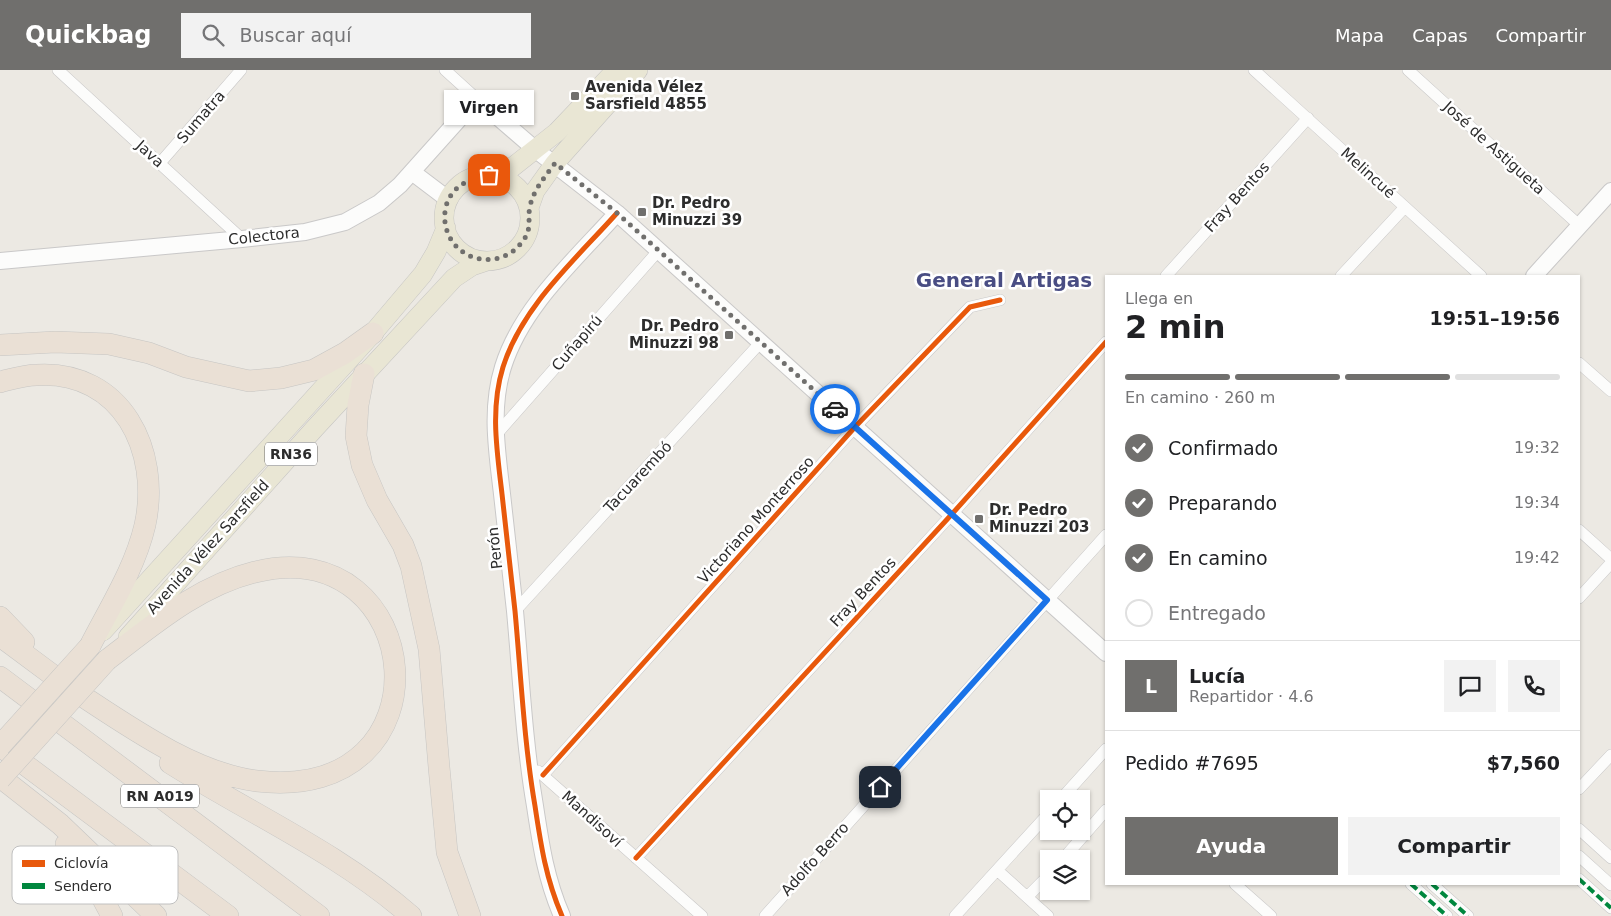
<!DOCTYPE html>
<html lang="es">
<head>
<meta charset="utf-8">
<style>
	:root { --surface:#fff; --page:#f2f2f2; --text:#202124; --muted:#757577; --line:#e0e0e0; --accent:#706f6d }
	body { margin:0; font-family:"DejaVu Sans",sans-serif; background:var(--page); color:var(--text); height:100vh; display:flex; flex-direction:column; font-size:19px; white-space:nowrap }
	* { box-sizing:border-box; margin:0 }
	p { font-size:16px; color:var(--muted) }
	.icon { flex:none; width:28px; height:28px; fill:none; stroke:currentColor; stroke-width:2; stroke-linecap:round; stroke-linejoin:round }
	.map { position:relative; flex:1; overflow:hidden }
	.details { position:absolute; left:1105px; top:205px; width:475px; height:610px; display:flex; flex-direction:column; background:var(--surface); border-radius:0px; box-shadow:0 1px 4px #0004 }
	.details>* { flex:none }
	.controls { position:absolute; left:1040px; top:720px; display:grid; gap:10px }
	.controls a { display:grid; place-items:center; width:50px; height:50px; border-radius:0px; background:var(--surface); box-shadow:0 1px 4px #0004; font-size:25px }
	.pin { position:absolute; display:grid; place-items:center; width:42px; height:42px; color:#fff; margin:-21px; border-radius:10px; box-shadow:0 2px 8px #0006 }
	.courier { position:absolute; display:grid; place-items:center; width:50px; height:50px; margin:-25px; border:4px solid #1a73e8; border-radius:50%; background:#fff; color:#222; box-shadow:0 1px 6px #0007 }
	.bubble { position:absolute; height:35px; border-radius:0px; background:var(--surface); box-shadow:0 1px 4px #0004; font-size:16px; font-weight:700; line-height:35px; text-align:center }
	.head em { font-style:normal; font-weight:700 }
	.head div { display:flex; flex-direction:column-reverse }
	.head { display:flex; align-items:center; justify-content:space-between; height:85px; padding:0 20px }
	h1 { font-size:32px; font-weight:700; line-height:38px }
	.bar { display:grid; grid-template-columns:repeat(4,1fr); gap:8px 5px; align-content:center; height:60px; padding:0 20px }
	.bar i { height:6px; border-radius:4px; background:var(--line) }
	.bar .current { background:var(--accent) }
	.bar p { grid-column:span 4 }
	.line { display:flex; align-items:center; gap:12px; padding:0 20px; border-top:1px solid var(--line) }
	.line div { flex:1 }
	.round { display:grid; place-items:center; flex:none; width:52px; height:52px; border-radius:0px; background:var(--page) }
	ol { padding:0 20px; list-style:none }
	li { display:flex; align-items:center; gap:15px; height:55px }
	li p { margin-inline-start:auto }
	li .icon { padding:5px; border-radius:50%; background:var(--accent); color:#fff; stroke-width:4 }
	li:last-child { color:var(--muted) }
	li i { width:28px; height:28px; border:2px solid var(--line); border-radius:50% }
	.button { display:flex; gap:10px; margin-top:auto; padding:10px 20px }
	.button a { flex:1; height:58px; border-radius:0px; background:var(--accent); color:#fff; font-size:20px; font-weight:700; line-height:58px; text-align:center }
	.button a+a { background:var(--page); color:var(--text) }
	header { display:flex; align-items:center; gap:30px; box-sizing:border-box; height:70px; padding:0 25px; background:var(--accent); color:#fff }
	header strong { font-size:24px }
	nav { display:flex; gap:28px; margin-inline-start:auto; font-size:18px }
	.search { width:350px; height:45px; background:var(--page); display:flex; align-items:center; gap:12px; box-sizing:border-box; padding:0 18px; border-radius:0px; color:var(--muted); font-size:19px }
	.map>svg:first-child { display:block }
</style>
</head>
<body>
<header>
<strong>Quickbag</strong>
<div class="search"><svg class="icon" aria-label="search" viewBox="0 0 24 24"><circle cx="10" cy="10" r="6"/><path d="M15 15l6 6"/></svg>Buscar aquí</div>
<nav><a>Mapa</a><a>Capas</a><a>Compartir</a></nav>
</header>
<div class="map">
<svg width="1611" height="846" viewBox="0 0 1611 846">
	<rect width="100%" height="100%" fill="#ece9e3"/>
	<g fill="none" stroke-linecap="round" stroke-linejoin="round">
		<defs>
			<path id="street" d="M58,0L242,169
				M445,0L477,29
				M1254,0L1481,206
				M1408,0L1580,156
				M160,93L241,0
				M1166,206L1308,48
				M1341,206L1405,137
				M1579,293L1611,321
				M495,366L659,180
				M1579,460L1611,489
				M1579,528L1611,493
				M515,541L761,272
				M538,701L702,846
				M543,705L855,357L970,237L1000,230
				M1579,719L1611,685
				M1061,729L1106,679
				M1579,759L1611,788
				M1579,786L1611,815
				M636,788L952,444L1106,272
				M1063,789L1106,740
				M997,800L1048,846
				M1579,809L1611,838
				M1235,814L1271,846
				M1411,814L1447,846
				M1432,814L1468,846
				M1027,827L1049,805
				M765,846L1106,465
				M955,846L1049,743"/>
			<path id="secondary" d="M412,102L449,130
				M0,191L242,169L305,162L345,152L379,133L400,115L477,29L536,80L617,143L1106,583
				M1534,206L1611,121
				M562,846C546,809 541,776 535,736C524,672 521,606 515,541C511,502 506,463 502,424C497,381 490,339 503,297C522,236 576,189 617,143"/>
			<path id="primary" d="M444 148a43 43 0 1 1 86 0a43 43 0 1 1-86 0Z
				M500,107L557,62L616,0
				M529,138L535,121L555,93L638,0
				M103,561L373,263L423,204L436,182L446,158
				M128,567L315,358L454,208L472,196L487,191"/>
			<path id="highway" d="M0,275L55,272L109,274L149,283L186,297L249,311L281,308L314,300L345,283L373,263
				M364,304L358,335L356,366L362,395L377,430L403,475L411,496L429,579L439,697L447,782L470,846
				M0,312C12,309 24,305 37,305C122,300 161,381 145,455C135,498 110,537 90,576
				M0,547L24,572
				M0,566L74,621
				M0,607L319,846
				M70,618C124,653 192,703 257,711C455,734 427,460 255,502C198,516 153,555 107,590
				M4,679L228,846
				M170,693C251,744 339,783 411,846
				M0,707L60,754L156,846
				M66,774L91,807L112,846"/>
		</defs>
		<use href="#street" stroke="#c9c8c8" stroke-width="12"/>
		<use href="#secondary" stroke="#c9c8c8" stroke-width="18"/>
		<use href="#primary" stroke="#c6c5c3" stroke-width="20"/>
		<use href="#highway" stroke="#c6c5c3" stroke-width="22"/>
		<use href="#street" stroke="#fcfcfb" stroke-width="11"/>
		<use href="#secondary" stroke="#fcfcfb" stroke-width="16"/>
		<use href="#primary" stroke="#e9e6d4" stroke-width="19"/>
		<use href="#highway" stroke="#eae0d5" stroke-width="21"/>
		<defs>
			<path id="highway-bridge" d="M0,676L90,576
				M0,709L107,590"/>
		</defs>
		<use href="#highway-bridge" stroke="#c6c5c3" stroke-width="22" stroke-linecap="butt"/>
		<use href="#highway-bridge" stroke="#eae0d5" stroke-width="21"/>
		<path stroke="#00873e" stroke-width="4" stroke-dasharray="8 4" stroke-linecap="butt" d="M1579,809L1611,838
			M1411,814L1447,846
			M1432,814L1468,846"/>
		<defs>
			<path id="cycleway" d="M543,705L855,357L970,237L1000,230
				M636,788L952,444L1106,272
				M562,846C546,809 541,776 535,736C524,672 521,606 515,541C511,502 506,463 502,424C497,381 490,339 503,297C522,236 576,189 617,143"/>
		</defs>
		<use href="#cycleway" stroke="#fff" stroke-width="8"/>
		<use href="#cycleway" stroke="#e8590c" stroke-width="5"/>
	</g>
	<g fill="none" stroke-linecap="round" stroke-linejoin="round">
		<path stroke="#706f6d" stroke-width="5" stroke-dasharray="0 9" d="M489,105C463,108 442,124 445,152C450,191 499,203 522,172C533,159 527,149 530,136C534,119 545,107 555,93L617,143L835,339"/>
		<path stroke="#1a73e8" stroke-width="6" d="M835,339L1047,530L880,717"/>
	</g>
	<g fill="#706f6d" stroke="#fff" stroke-width="2">
		<rect x="570" y="21" width="10" height="10" rx="2.5"/>
		<rect x="637" y="137" width="10" height="10" rx="2.5"/>
		<rect x="724" y="260" width="10" height="10" rx="2.5"/>
		<rect x="974" y="444" width="10" height="10" rx="2.5"/>
	</g>
	<g text-anchor="middle" dominant-baseline="central" stroke-width="5" stroke-linejoin="round" paint-order="stroke">
		<g fill="#fff" stroke="#6c6c6c" stroke-width="1">
			<rect x="265" y="372.5" width="52" height="23" rx="4"/>
			<rect x="121" y="714.5" width="78" height="23" rx="4"/>
		</g>
		<g font-size="14" font-weight="bold" fill="#2d2d2d">
			<text x="291" y="384">RN36</text>
			<text x="160" y="726">RN A019</text>
		</g>
		<g font-size="15" font-weight="bold" fill="#2d2d2d" stroke="#fff" text-anchor="start">
			<text x="585" y="17">Avenida Vélez<tspan x="585" dy="17">Sarsfield 4855</tspan></text>
			<text x="652" y="133">Dr. Pedro<tspan x="652" dy="17">Minuzzi 39</tspan></text>
			<text x="719" y="256" text-anchor="end">Dr. Pedro<tspan x="719" dy="17">Minuzzi 98</tspan></text>
			<text x="989" y="440">Dr. Pedro<tspan x="989" dy="17">Minuzzi 203</tspan></text>
		</g>
		<g font-size="15" fill="#2d2d2d" stroke="#fff">
			<text transform="translate(201 47) rotate(-49)">Sumatra</text>
			<text transform="translate(1494 78) rotate(42)">José de Astigueta</text>
			<text transform="translate(150 84) rotate(42)">Java</text>
			<text transform="translate(1368 103) rotate(42)">Melincué</text>
			<text transform="translate(1237 127) rotate(-48)">Fray Bentos</text>
			<text transform="translate(264 166) rotate(-6)">Colectora</text>
			<text transform="translate(577 273) rotate(-49)">Cuñapirú</text>
			<text transform="translate(638 407) rotate(-47)">Tacuarembó</text>
			<text transform="translate(756 450) rotate(-48)">Victoriano Monterroso</text>
			<text transform="translate(208 477) rotate(-48)">Avenida Vélez Sarsfield</text>
			<text transform="translate(495 478) rotate(-96)">Perón</text>
			<text transform="translate(863 522) rotate(-47)">Fray Bentos</text>
			<text transform="translate(592 749) rotate(42)">Mandisoví</text>
			<text transform="translate(815 789) rotate(-48)">Adolfo Berro</text>
		</g>
		<g font-size="20" font-weight="bold" fill="#494d83" stroke="#fff">
			<text x="1004" y="210">General Artigas</text>
		</g>
	</g>
	<rect x="12" y="776" width="166" height="58" rx="8" fill="#fff" stroke="#c0c0c0" stroke-width="1"/>
	<rect x="22" y="790" width="23" height="7" fill="#e8590c"/>
	<rect x="22" y="813" width="23" height="6" fill="#00873e"/>
	<g font-size="14" fill="#2d2d2d">
		<text x="54" y="798">Ciclovía</text>
		<text x="54" y="821">Sendero</text>
	</g>
</svg>
<div class="controls">
<a><svg class="icon" aria-label="locate" viewBox="0 0 24 24"><circle cx="12" cy="12" r="6"/><path d="M12 2v4M12 18v4M2 12h4M18 12h4"/></svg></a>
<a><svg class="icon" aria-label="layers" viewBox="0 0 24 24"><path d="M12 4l9 5-9 5-9-5zM3 14l9 5 9-5"/></svg></a>
</div>
<div class="pin" style="left:489px;top:105px;background:#ea580c"><svg class="icon" aria-label="bag" viewBox="0 0 24 24"><path d="M5 8h14l-1 12H6zM9 8a3 3 0 0 1 6 0"/></svg></div>
<div class="pin" style="left:880px;top:717px;background:#1f2937"><svg class="icon" aria-label="home" viewBox="0 0 24 24"><path d="M3 11l9-7 9 7M6 9v11h12V9"/></svg></div>
<div class="courier" style="left:835px;top:339px"><svg class="icon" aria-label="car" viewBox="0 0 24 24"><path d="M5 17H2v-5l4-1 3-4h7l3 4 3 1v5h-3M9 17h6M6 11h13"/><circle cx="7" cy="17" r="2"/><circle cx="17" cy="17" r="2"/></svg></div>
<div class="bubble" style="left:444px;top:20px;width:90px">Virgen</div>
<section class="details">
<div class="head"><div><h1>2 min</h1><p>Llega en</p></div><em>19:51–19:56</em></div>
<div class="bar"><i class="current"></i><i class="current"></i><i class="current"></i><i></i><p>En camino · 260 m</p></div>
<ol>
<li><svg class="icon" aria-label="check" viewBox="0 0 24 24"><path d="M5 12l5 5 9-10"/></svg>Confirmado<p>19:32</p></li>
<li><svg class="icon" aria-label="check" viewBox="0 0 24 24"><path d="M5 12l5 5 9-10"/></svg>Preparando<p>19:34</p></li>
<li><svg class="icon" aria-label="check" viewBox="0 0 24 24"><path d="M5 12l5 5 9-10"/></svg>En camino<p>19:42</p></li>
<li><i></i>Entregado</li>
</ol>
<div class="line" style="height:90px"><b class="round" style="background:var(--accent);color:#fff">L</b><div><b>Lucía</b><p>Repartidor · 4.6</p></div><a class="round"><svg class="icon" aria-label="chat" viewBox="0 0 24 24"><path d="M4 5h16v11H9l-5 4z"/></svg></a><a class="round"><svg class="icon" aria-label="phone" viewBox="0 0 24 24"><path d="M5 4h4l2 5-3 2q2 4 5 5l2-3 5 2v4C11 20 4 13 5 4z"/></svg></a></div>
<div class="line" style="height:65px"><div>Pedido #7695</div><b>$7,560</b></div>
<div class="button"><a>Ayuda</a><a>Compartir</a></div>
</section>
</div>
</body>
</html>
